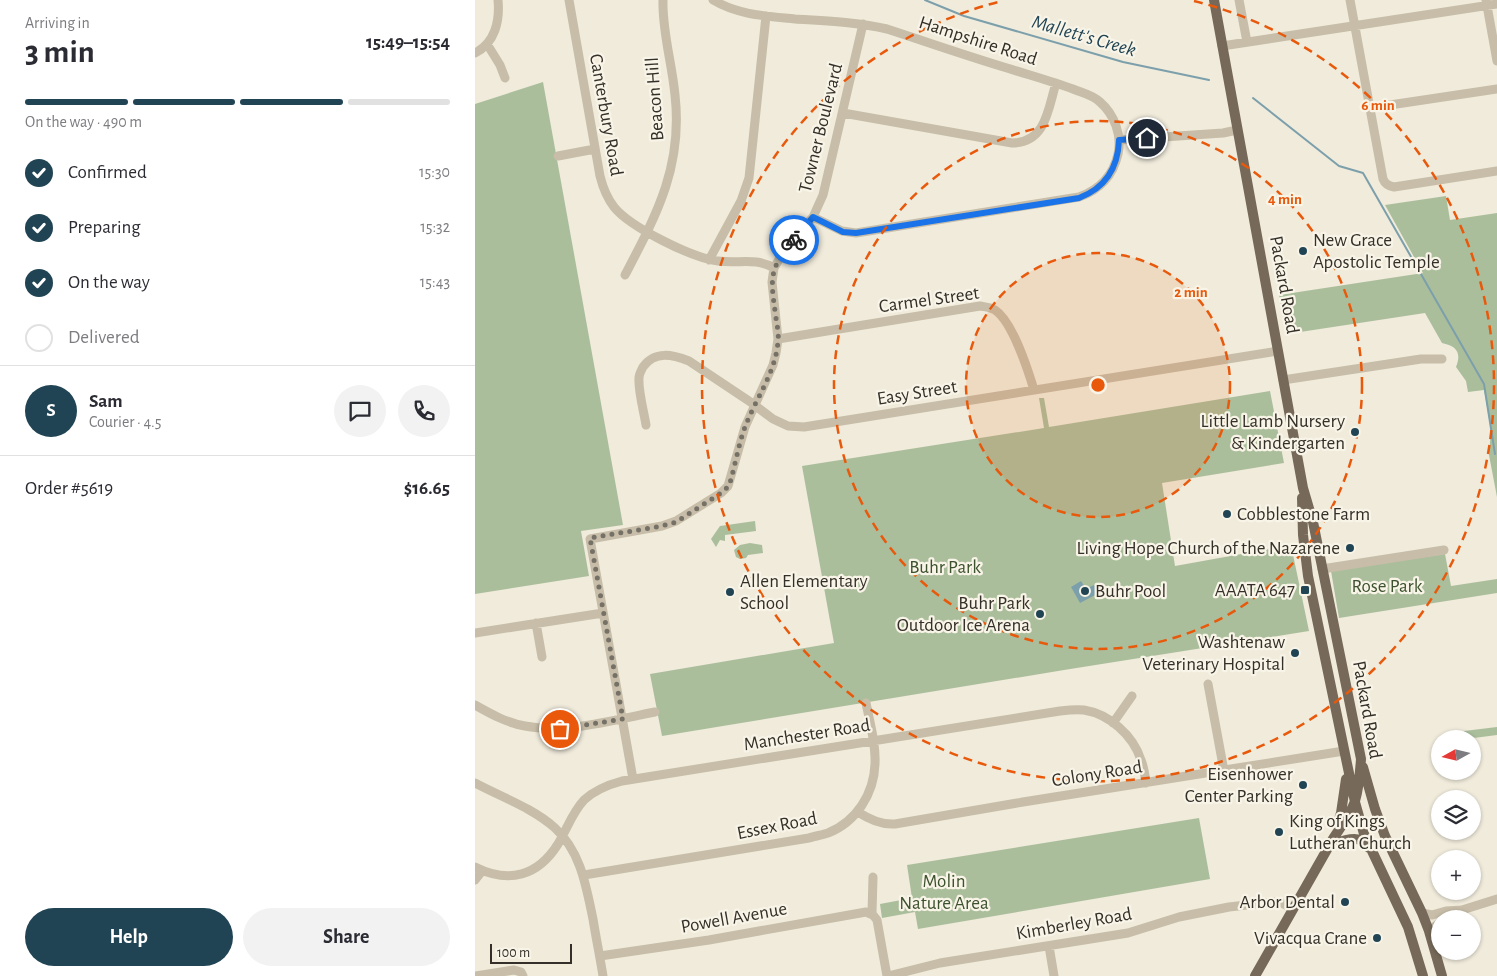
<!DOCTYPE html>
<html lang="en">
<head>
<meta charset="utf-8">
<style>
	:root { --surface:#fff; --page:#f2f2f3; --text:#2b2b33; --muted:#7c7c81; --line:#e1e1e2; --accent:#204454 }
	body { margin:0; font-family:"Alegreya Sans",sans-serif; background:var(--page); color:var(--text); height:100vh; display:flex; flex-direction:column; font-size:19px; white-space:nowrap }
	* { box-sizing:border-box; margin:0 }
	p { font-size:16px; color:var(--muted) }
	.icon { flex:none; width:28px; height:28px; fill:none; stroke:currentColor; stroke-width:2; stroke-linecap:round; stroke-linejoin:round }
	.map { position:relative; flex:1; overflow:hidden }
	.sheet { display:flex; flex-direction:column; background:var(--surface); width:475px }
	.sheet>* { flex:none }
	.needle { width:32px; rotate:262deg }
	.tools { position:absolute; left:956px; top:730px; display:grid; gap:10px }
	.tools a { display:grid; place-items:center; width:50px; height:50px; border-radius:50%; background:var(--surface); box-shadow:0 1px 4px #0004; font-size:25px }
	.scale { position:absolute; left:15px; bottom:12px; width:82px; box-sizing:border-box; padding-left:5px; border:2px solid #342f28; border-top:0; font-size:14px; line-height:18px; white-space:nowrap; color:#342f28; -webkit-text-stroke:4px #f8f4e7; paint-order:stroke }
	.pin { position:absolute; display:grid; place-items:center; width:42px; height:42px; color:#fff; margin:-21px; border:2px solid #fff; border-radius:50%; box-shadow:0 1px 5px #0007 }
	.courier { position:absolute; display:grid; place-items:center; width:50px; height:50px; margin:-25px; border:4px solid #1a73e8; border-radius:50%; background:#fff; color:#222; box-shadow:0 1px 6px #0007 }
	.head em { font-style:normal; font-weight:600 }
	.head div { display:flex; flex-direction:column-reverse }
	.head { display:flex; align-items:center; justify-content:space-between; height:85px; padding:0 25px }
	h1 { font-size:32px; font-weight:600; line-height:38px }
	.bar { display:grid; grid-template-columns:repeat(4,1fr); gap:8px 5px; align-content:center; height:60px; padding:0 25px }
	.bar i { height:6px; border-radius:4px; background:var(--line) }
	.bar .on { background:var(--accent) }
	.bar p { grid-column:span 4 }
	.line { display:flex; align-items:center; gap:12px; padding:0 25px; border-top:1px solid var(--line) }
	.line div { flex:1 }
	.round { display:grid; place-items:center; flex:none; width:52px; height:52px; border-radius:26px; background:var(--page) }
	ol { padding:0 25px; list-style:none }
	li { display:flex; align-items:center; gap:15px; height:55px }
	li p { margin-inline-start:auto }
	li .icon { padding:5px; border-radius:50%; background:var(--accent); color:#fff; stroke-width:4 }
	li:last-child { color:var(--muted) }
	li i { width:28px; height:28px; border:2px solid var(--line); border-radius:50% }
	.button { display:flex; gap:10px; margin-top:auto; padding:10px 25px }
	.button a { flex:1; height:58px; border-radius:30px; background:var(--accent); color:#fff; font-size:20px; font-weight:600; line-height:58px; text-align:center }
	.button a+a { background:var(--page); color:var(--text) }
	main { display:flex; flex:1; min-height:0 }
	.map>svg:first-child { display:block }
</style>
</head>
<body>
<main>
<section class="sheet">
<div class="head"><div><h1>3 min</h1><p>Arriving in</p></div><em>15:49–15:54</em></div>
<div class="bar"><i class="on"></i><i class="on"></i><i class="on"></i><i></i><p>On the way · 490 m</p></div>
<ol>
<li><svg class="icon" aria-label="check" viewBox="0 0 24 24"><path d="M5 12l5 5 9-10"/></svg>Confirmed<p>15:30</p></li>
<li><svg class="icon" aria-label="check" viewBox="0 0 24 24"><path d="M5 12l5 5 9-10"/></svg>Preparing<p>15:32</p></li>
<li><svg class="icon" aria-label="check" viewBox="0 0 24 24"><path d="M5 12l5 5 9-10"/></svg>On the way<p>15:43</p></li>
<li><i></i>Delivered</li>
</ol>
<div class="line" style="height:90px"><b class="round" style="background:var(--accent);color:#fff">S</b><div><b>Sam</b><p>Courier · 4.5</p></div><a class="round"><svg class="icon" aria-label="chat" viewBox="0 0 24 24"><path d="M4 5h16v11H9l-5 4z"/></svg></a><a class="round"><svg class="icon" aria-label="phone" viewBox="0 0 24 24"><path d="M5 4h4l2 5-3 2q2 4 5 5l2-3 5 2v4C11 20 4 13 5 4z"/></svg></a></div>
<div class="line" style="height:65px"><div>Order #5619</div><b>$16.65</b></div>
<div class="button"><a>Help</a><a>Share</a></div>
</section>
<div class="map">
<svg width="1022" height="976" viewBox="0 0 1022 976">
	<rect width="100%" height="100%" fill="#f0ebdb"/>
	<path fill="#abbe9c" d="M68,82L148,525L106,531L114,576L0,594V104Z
		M971,196L975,220L1022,213V497L1014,455L1016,430L1009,390L993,392L991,381L981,367C987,352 981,346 967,343L950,313L812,334L804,295L948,273L910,205Z
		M795,391L809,463L687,483L700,566L816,545L834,631L589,670L187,736L175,674L359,643L327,466L569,428L564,398H569L574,427Z
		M280,521L281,531L250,535V541L245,540L241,547L236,539L245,526Z
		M275,543L287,545L288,553L273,555L271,558L265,559L261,557L259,550L265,545Z
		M970,554L976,586L1022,579V593L864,618L856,571Z
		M1022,727V735L991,739L989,731Z
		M724,818L735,879L443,929L440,912L407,918L405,904L437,898L432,865Z"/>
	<path fill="#7c9fac" d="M606,581L611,589L619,585L624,593L605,603L596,587Z"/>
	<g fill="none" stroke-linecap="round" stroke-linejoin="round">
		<path stroke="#7c9fac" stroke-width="2" d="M450,0L489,16L648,62L734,80
			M778,98L864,166L888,173L1009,384L1020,454"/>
		<path stroke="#c7bda8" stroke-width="9" d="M94,0L125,176C128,188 132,198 139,207C155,227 217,258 243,261C264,264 280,257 299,268
			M238,0C263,15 291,16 320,19C351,21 382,22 412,29C452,42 492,56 532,68C554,75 576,81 598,89C608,93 618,95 625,102C640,115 647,136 643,154C638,176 624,190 604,197L381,233L367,231L338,217
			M764,0L772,42
			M875,0L908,179C910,184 913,186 919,187L1022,171
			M1011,0L1022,61
			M12,44L25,65L30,78
			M747,46L1022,4
			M0,53C20,43 25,21 23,0
			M895,108L1022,89
			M368,113L537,143C571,143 573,109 581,83
			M644,140L748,133L762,130
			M83,156L120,149
			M234,260L266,201L274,178L291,16
			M150,275C182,214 208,166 200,95C197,63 187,31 188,0
			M303,339L505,306C510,307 515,307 520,310C537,321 553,370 559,390
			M808,380L946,359H967
			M171,425C169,412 163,391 164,378C164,374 166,371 168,367C180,350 198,355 214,361L274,401L298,419L313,426L329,427L803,351
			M847,569L969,550
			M61,623L67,657
			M0,633L128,613
			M733,684L749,771
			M0,705C16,714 32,723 50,726C90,734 139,720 180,712
			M638,723L657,696
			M158,779L115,539L187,526L201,521L246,493L253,486L270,427L298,365L301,353L303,339L297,282L299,268L309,251L338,217L348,195L388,24
			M0,783C26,797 58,808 80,828C106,852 111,886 118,919C121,938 125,957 128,976
			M383,812C395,820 406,825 420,824L548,802L869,751
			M0,867C34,884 63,876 83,844C92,829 97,813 109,800C120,790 132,785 147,781L585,711C593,710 601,709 609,710C634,714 658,735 666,760C669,767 670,775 671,783
			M109,875L334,838C340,836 347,835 353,833C381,822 399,794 400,764C401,744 395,723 391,703
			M0,880L7,871
			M397,913L398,877
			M947,913L957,915L971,911L987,910L1022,899
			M973,919L986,910
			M954,931L965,923
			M574,946L579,976
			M125,956L234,940L391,912L398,915L402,920L412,976
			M0,976L39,970L46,972L48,976
			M413,976L465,963L653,933L704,917L754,907L798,902H805L818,909"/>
		<path stroke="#766959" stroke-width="10" d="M739,0L828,488L838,522L886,759C885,773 884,788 880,801C875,816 864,829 856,842
			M827,498L828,535L833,576L880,802L889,834L933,927L948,976
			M888,767L900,809L910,836L947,913L954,931L967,976
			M862,825L866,813L871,779
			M780,976L854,846C862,842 879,836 888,841C889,842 893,847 894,848"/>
	</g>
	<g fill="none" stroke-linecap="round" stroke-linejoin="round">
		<path stroke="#767167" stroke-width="5" stroke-dasharray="0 9" d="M85,729L148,719L115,538L187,526L201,522L246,493L254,486C260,467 263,446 270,427C281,398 301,372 303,341C304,334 302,325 301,318C296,280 292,270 319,240"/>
		<path stroke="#1a73e8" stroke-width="6" d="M319,240L338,217L368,232L381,233L604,198C630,188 643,168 644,140L672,138"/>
	</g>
	<circle cx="623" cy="385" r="132" fill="#e8590c" fill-opacity=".12"/>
	<g fill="none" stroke="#e8590c" stroke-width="2.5" stroke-dasharray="9 6">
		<circle cx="623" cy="385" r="132"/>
		<circle cx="623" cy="385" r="264"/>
		<path d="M719 1A396 396 0 1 1 527 1"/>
	</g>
	<g fill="#204454" stroke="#f8f4e7" stroke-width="2">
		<circle cx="828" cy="251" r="5"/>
		<circle cx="880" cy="432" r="5"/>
		<circle cx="752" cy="514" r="5"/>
		<circle cx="875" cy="548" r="5"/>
		<rect x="825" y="585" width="10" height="10" rx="2.5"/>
		<circle cx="610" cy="591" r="5"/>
		<circle cx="255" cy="592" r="5"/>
		<circle cx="565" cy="614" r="5"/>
		<circle cx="820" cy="653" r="5"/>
		<circle cx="828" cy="785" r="5"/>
		<circle cx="804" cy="832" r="5"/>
		<circle cx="870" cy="902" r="5"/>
		<circle cx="902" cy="938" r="5"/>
	</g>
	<g text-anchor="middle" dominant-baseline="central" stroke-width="4.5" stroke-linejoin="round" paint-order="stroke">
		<g font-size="19" fill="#342f28" stroke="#f8f4e7">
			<text transform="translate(503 41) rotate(18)">Hampshire Road</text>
			<text transform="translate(180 99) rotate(-94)">Beacon Hill</text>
			<text transform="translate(131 115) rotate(80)">Canterbury Road</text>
			<text transform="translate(346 128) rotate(-76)">Towner Boulevard</text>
			<text transform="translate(809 285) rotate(80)">Packard Road</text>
			<text transform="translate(454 300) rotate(-8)">Carmel Street</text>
			<text transform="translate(442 393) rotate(-9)">Easy Street</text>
			<text transform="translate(892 710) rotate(80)">Packard Road</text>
			<text transform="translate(332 735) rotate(-9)">Manchester Road</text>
			<text transform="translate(622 774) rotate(-9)">Colony Road</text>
			<text transform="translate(302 826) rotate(-11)">Essex Road</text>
			<text transform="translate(259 918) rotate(-10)">Powell Avenue</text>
			<text transform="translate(599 924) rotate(-10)">Kimberley Road</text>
		</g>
		<g font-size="19" fill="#342f28" stroke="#f8f4e7" text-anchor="end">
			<text x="838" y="240" text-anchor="start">New Grace<tspan x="838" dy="22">Apostolic Temple</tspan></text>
			<text x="870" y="421">Little Lamb Nursery<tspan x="870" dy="22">&amp; Kindergarten</tspan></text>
			<text x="762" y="514" text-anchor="start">Cobblestone Farm</text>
			<text x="865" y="548">Living Hope Church of the Nazarene</text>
			<text x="265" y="581" text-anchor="start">Allen Elementary<tspan x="265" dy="22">School</tspan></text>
			<text x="820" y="590">AAATA 647</text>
			<text x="620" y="591" text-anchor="start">Buhr Pool</text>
			<text x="555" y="603">Buhr Park<tspan x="555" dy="22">Outdoor Ice Arena</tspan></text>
			<text x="810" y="642">Washtenaw<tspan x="810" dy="22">Veterinary Hospital</tspan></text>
			<text x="818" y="774">Eisenhower<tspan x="818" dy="22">Center Parking</tspan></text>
			<text x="814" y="821" text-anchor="start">King of Kings<tspan x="814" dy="22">Lutheran Church</tspan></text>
			<text x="860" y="902">Arbor Dental</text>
			<text x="892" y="938">Vivacqua Crane</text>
		</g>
		<g font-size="19" fill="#3c512d" stroke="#f8f4e7">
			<text x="470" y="567">Buhr Park</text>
			<text x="912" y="586">Rose Park</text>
			<text x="469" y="881">Molin<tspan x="469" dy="22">Nature Area</tspan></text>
		</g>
		<g font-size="20" font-style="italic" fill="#204454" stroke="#f8f4e7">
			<text transform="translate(609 36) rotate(16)">Mallett's Creek</text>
		</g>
	</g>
	<circle cx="623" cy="385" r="8" fill="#e8590c" stroke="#f8f4e7" stroke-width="2.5"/>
	<g font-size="15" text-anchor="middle" font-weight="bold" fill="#e8590c" stroke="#f8f4e7" stroke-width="4.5" stroke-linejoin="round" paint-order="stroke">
		<text x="903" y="110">6 min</text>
		<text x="810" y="204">4 min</text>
		<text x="716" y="297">2 min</text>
	</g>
</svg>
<div class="tools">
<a><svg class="needle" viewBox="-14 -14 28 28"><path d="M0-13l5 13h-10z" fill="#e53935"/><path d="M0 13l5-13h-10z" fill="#7c7c81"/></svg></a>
<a><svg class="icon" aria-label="layers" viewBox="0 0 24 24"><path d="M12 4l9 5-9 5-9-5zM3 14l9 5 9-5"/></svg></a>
<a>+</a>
<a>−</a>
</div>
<div class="scale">100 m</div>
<div class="pin" style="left:85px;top:729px;background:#ea580c"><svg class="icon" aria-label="bag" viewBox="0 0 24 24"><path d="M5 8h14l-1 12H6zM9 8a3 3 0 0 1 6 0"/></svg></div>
<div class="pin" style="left:672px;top:138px;background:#1f2937"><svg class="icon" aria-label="home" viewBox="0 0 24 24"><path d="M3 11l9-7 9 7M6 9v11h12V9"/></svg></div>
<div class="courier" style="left:319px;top:240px"><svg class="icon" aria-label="bike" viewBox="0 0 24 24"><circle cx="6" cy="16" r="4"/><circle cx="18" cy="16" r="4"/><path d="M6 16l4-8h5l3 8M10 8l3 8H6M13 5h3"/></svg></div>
</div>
</main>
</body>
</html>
